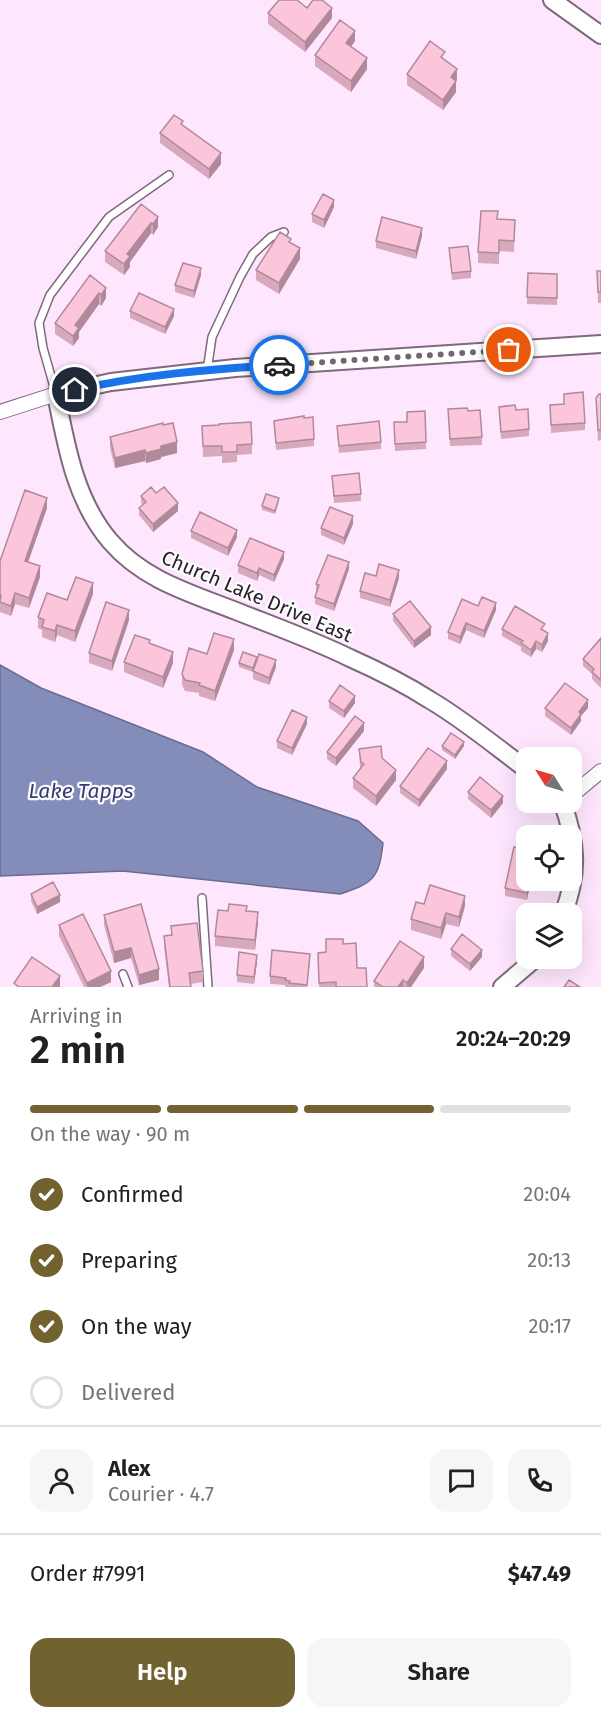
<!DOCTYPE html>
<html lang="en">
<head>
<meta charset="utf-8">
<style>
	:root { --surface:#fff; --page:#f6f6f6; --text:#202124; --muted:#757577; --line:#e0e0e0; --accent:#726230 }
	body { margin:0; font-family:"Fira Sans",sans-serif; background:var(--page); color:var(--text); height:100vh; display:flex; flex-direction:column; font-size:22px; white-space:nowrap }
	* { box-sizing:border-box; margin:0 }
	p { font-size:20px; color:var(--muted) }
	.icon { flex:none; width:33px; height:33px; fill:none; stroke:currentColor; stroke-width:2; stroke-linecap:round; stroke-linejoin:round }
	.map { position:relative; height:987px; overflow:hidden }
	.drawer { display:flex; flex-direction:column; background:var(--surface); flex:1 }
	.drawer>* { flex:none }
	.needle { width:39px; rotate:307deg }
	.buttons { position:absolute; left:516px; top:747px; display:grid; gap:12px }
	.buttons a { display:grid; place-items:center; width:66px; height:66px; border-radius:12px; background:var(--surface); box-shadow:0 6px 24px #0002; font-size:30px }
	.pin { position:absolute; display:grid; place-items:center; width:51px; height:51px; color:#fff; margin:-26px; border:3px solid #fff; border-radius:50%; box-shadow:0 2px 6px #0007 }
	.courier { position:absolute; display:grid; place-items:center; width:60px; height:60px; margin:-30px; border:4px solid #1a73e8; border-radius:50%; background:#fff; color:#222; box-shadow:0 2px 8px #0007 }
	.head em { font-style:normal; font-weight:600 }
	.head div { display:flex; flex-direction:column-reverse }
	.head { display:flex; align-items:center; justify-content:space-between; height:102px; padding:0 30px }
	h1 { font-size:39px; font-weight:600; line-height:45px }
	.bar { display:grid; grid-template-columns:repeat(4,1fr); gap:9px 6px; align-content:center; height:72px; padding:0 30px }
	.bar i { height:8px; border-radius:4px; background:var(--line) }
	.bar .active { background:var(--accent) }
	.bar p { grid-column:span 4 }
	.line { display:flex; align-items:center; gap:15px; padding:0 30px; border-top:2px solid var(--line) }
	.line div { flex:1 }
	.round { display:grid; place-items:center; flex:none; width:63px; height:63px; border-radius:18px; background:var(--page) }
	ol { padding:0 30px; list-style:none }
	li { display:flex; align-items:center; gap:18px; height:66px }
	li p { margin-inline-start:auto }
	li .icon { padding:6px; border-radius:50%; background:var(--accent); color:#fff; stroke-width:4 }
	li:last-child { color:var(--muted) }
	li i { width:33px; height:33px; border:3px solid var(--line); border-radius:50% }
	.primary-button { display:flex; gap:12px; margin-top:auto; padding:12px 30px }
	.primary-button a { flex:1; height:69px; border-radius:18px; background:var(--accent); color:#fff; font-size:24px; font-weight:600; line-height:69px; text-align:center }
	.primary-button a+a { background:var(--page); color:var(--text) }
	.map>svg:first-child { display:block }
</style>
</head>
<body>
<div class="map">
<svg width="601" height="987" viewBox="0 0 601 987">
	<rect width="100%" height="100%" fill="#fee6fe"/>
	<path fill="#848db9" stroke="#696c8e" stroke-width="1.5" d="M0,665L41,688L203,752L257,787L358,821L383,843C379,879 373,883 340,894L123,871L0,876Z"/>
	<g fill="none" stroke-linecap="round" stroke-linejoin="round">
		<defs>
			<path id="service" d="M207,371L212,337L240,277L253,254L271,237L284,232
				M56,394L43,348L39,323L50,295L109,217L169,175
				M202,898L208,987
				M123,974L128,987"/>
			<path id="minor" d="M0,412L56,394
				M572,795L601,771"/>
			<path id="tertiary" d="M552,0L601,35
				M526,769C495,746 464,720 430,700C405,684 377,670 350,658C313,640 274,626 236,611C190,593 143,580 110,541C75,500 66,445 56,394L111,382L235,368L601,344
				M562,802C577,841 579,875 563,914
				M502,987L536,958"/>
		</defs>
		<use href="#service" stroke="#7e697e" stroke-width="10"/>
		<use href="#minor" stroke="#7e697e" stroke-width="16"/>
		<use href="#tertiary" stroke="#7e697e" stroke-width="20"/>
		<use href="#service" stroke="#fff" stroke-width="7"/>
		<use href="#minor" stroke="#fff" stroke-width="14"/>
		<use href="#tertiary" stroke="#fff" stroke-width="16"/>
	</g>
	<path fill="#d8a9bd" d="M307,8L332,18L305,52L268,24V13Z
		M355,41L351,47L367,69L351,92L315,66V55Z
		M445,60L457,79L456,81V92L443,110L407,85V74Z
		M183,125L221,164L209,179L160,143V133Z
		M141,204L158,227L153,235L151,233L130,262V267L124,275L105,262V251Z
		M334,207L324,228L312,222V214Z
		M498,219L515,230L514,252L499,251V264L478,263V252Z
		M422,236L416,259L376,248V241Z
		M291,243L300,259L279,294L256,280V270Z
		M449,248L471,271V278L452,280Z
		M597,271H601V303H598Z
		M528,273L557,274V305L527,304Z
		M90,275L106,298L101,306L99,304L79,332V338L73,346L55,334V323Z
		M201,275L194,298L175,292V285Z
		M130,311L174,316L165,334L130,318Z
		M601,394V440L598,441L596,398Z
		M564,404L585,423V430L551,433L550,405Z
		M499,407L516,410L529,429V436L501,439Z
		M448,409L468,411L482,437V445L450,446Z
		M425,411L426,449L395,451L394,422H407Z
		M304,418L314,439V446L276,450L274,421Z
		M163,425L177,453L161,457V459L146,463L145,461L115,468L110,448V437Z
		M202,426L252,444V454L237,455V462L222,463V456L203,457Z
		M337,426L381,442V449L339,453Z
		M332,476L361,494V501L334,503Z
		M156,493L178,511L153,532L139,515V508L143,505L141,503V496Z
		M279,502L275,514L262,510V506Z
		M47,508L28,562L40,577L29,608L15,604L11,616L0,612V561Z
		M353,524L344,545L321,535V528Z
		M191,531L237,537L228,556L191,538Z
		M284,559L274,582L259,575L257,581L238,573V565Z
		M349,569L334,611L315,604V597L317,591H316V584Z
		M376,576L399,578L390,607L360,598V591Z
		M93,594L75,642L57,635L55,642L42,637V630L38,628V617L67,600Z
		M478,606L496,610L484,638L466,630L460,644L448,639V632Z
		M393,614L431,635L414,648L393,621Z
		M129,620L112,671L89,663V653Z
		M502,629L545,631L548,641L542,652L536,649L531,657L521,651V647L502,636Z
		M601,639V688L592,679V674L583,666V659Z
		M150,643L173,663L163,688L124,672V662Z
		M234,650L215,701L199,696V693L185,691L182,685V674L207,654Z
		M257,660L276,667L269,685L253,679V672L239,667V663Z
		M329,701L355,703L344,718L329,708Z
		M545,708H588L581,716V721L571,735L545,716Z
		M307,724L292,755L277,748V741Z
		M364,731L336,766L327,759V752Z
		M442,746H464L455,759L442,750Z
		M359,749L382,758L396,780L376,806L353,788V778L360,768Z
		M447,769L419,807L400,793V786Z
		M468,792L503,803L491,818L468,799Z
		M531,880L527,900L505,896V888Z
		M31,894L60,902L37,914L31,901Z
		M424,904L465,906L459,927L446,924L441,939L411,930V919Z
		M228,911H247L258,922L255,950L215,946V936Z
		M104,915L159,980L139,985L131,958L114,963L104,925Z
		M59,925L111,982L100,987H84L59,936Z
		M171,926L203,971V982L191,984V987H169L164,947V936L171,935Z
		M343,944L367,987H319L318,953L326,952Z
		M451,949L482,957L470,971L451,956Z
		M257,962L254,984L237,982V975Z
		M310,962L307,987H285V985L270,984V976Z
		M424,968L411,987H374V981Z"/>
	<path fill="#b08a9a" d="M332,8V18L305,52V42Z
		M355,31V41L346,54V43Z
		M367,58V69L351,92V81Z
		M457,69V79L451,88V77Z
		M456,81V92L443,110V100Z
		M221,153V164L209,179V169Z
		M334,200V207L324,228V220Z
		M158,217V227L153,235V224Z
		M151,223V233L130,262V267L124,275V264L127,254Z
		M422,228V236L416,259V251Z
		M300,248V259L279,294V283Z
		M201,268V275L194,298V291Z
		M106,288V298L101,306V295Z
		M99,293V304L79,332V338L73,346V336L75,325Z
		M174,309V316L165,334V327Z
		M177,442V453L161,457V459L146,463V453L161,446Z
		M145,450V461L115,468V458Z
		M47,498V508L25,571V561Z
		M178,503V511L153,532V524Z
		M353,516V524L344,545V538Z
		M237,530V537L228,556V548Z
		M284,552V559L274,582V575Z
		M349,562V569L334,611V604Z
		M40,566V577L29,608V598Z
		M259,568V575L257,581V573Z
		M399,570V578L390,607V600Z
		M93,583V594L75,642V631Z
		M15,593V604L11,616V606Z
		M496,603V610L484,638V631Z
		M129,610V620L112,671V661Z
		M466,623V630L460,644V637Z
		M57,625V635L55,642V631Z
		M431,627V635L414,648V641Z
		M548,633V641L542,652V645Z
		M234,639V650L215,701V691Z
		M536,641V649L531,657V650Z
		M173,652V663L163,688V677Z
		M276,660V667L269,685V678Z
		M355,696V703L344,718V711Z
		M588,700V708L581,716V721L571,735V728L579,712Z
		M307,717V724L292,755V748Z
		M364,723V731L336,766V758Z
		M464,742V746L455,759V755Z
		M447,761V769L419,807V800Z
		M396,770V780L376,806V796Z
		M503,796V803L491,818V810Z
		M529,880H531L527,900V893Z
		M60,895V902L37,914V907Z
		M465,896V906L459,927V917Z
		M258,912V922L255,950V940Z
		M446,913V924L441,939V928Z
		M131,948V958L114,963V952Z
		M482,950V957L470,971V964Z
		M257,955V962L254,984V977Z
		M424,957V968L411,987H407V983Z
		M159,969V980L139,985V975Z
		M111,971V982L100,987H87V983Z
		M60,976V987H52Z
		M403,980V987H398Z"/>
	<path fill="#fbc5dc" stroke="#b08a9a" stroke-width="1.5" d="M279,0H297L307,8L313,0H322L332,8L305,42L268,13Z
		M340,20L355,31L346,43L367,58L351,81L315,55Z
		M430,41L445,52L441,57L457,69L451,77L456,81L443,100L407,74Z
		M174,115L183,121L181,124L221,153L209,169L160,133Z
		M323,194L334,200L324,220L312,214Z
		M141,204L158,217L153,224L151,223L127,254L130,256L124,264L105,251Z
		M481,211H498L497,219L515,220L514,241L499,240V253L478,252Z
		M382,217L422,228L416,251L376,241Z
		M280,232L291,239L289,242L300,248L279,283L256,270Z
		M468,246L471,271L452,273L449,248Z
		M183,263L201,268L194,291L175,285Z
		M597,271H601V292H598Z
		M528,273L557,274V298L527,297Z
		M90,275L106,288L101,295L99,293L75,325L79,328L73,336L55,323Z
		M139,293L174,309L165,327L130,311Z
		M583,392L585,423L551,425L550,405L564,404V394Z
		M599,394H601V430H598L596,398Z
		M515,405L516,410L528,409L529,429L501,432L499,407Z
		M467,408L468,411L480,410L482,437L450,439L448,409Z
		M425,411L426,442L395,444L394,422H407V412Z
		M304,416V418L313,417L314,439L276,443L274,421Z
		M379,421L381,442L339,446L337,426Z
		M251,422L252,444L237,445V452H222V446H203L202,426L219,425V424Z
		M163,423V425L173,423L177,442L161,446V449L146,453L145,450L115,458L110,437Z
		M359,473L361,494L334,496L332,476Z
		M151,487L156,493L164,487L178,503L153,524L139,508L146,502L141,496Z
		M25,490L47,498L25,561L40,566L29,598L15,593L11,606L0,602L1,595H0V561Z
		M266,494L279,498L275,511L262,506Z
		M330,507L353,516L344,538L321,528Z
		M200,512L237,530L228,548L191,531Z
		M250,538L284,552L274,575L259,568L257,573L238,565Z
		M328,555L349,562L334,604L315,597L319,585L316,584Z
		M379,564L399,570L390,600L360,591L365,573L376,576Z
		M76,577L93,583L75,631L57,625L55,631L42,627L44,620L38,617L47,593L67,600Z
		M482,597L496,603L484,631L466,623L460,637L448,632L462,599L478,606Z
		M410,601L431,627L414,641L393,614Z
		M106,602L129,610L112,661L89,653Z
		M515,606L545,624L541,629L548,633L542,645L536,641L531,650L521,643L523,641L502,629Z
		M214,633L234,639L215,691L199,685L200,683L185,680L182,674L189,648L207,654Z
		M135,635L150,640L149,643L173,652L163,677L124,662Z
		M601,638V680L592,672L594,669L583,659Z
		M243,652L257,657L253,668L239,663Z
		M259,654L276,660L269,678L253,671Z
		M565,683L588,700L579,712L581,714L571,728L545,708Z
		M340,685L355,696L344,711L329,701Z
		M292,710L307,717L292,748L277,741Z
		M355,716L364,723L336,758L327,752Z
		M451,733L464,742L455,755L442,746Z
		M381,746L382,758L396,770L376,796L353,778L364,764L361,762L359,749Z
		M428,748L447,761L419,800L400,786Z
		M480,777L503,796L491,810L468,792Z
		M514,847L526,850V880H529L527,893L505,888Z
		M53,882L60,895L37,907L31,894Z
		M430,885L465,896L459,917L446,913L441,928L411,919L416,902L424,904Z
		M141,904L159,969L139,975L131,948L114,952L104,915Z
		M229,904L247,906L246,911L258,912L255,940L215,936L218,910L228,911Z
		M83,914L111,971L87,983L59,925Z
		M197,923L203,971L189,973L191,987H170L164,936L172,935L171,926Z
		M462,934L482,950L470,964L451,949Z
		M326,939H343V944L356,943L357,968H366L367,987H336V982L319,983L318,953L326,952Z
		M400,941L424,957L407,983L403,980L398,987H383L374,981Z
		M272,950L310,954L307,985L289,983L290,981L285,980L286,978L270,976Z
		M239,952L257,955L254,977L237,975Z
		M32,957L60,976L52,987H19L14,983Z
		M569,980L580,987H564Z"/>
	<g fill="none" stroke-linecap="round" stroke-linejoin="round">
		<path stroke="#746574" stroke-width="6" stroke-dasharray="0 10.8" d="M279,365L509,350"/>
		<path stroke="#1a73e8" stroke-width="8" d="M75,390C141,375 210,369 279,365"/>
	</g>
	<g text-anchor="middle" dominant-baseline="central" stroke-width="4.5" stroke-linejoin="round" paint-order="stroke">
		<g font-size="20" fill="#292029" stroke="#fcfcfc">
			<text transform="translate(257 596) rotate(23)">Church Lake Drive East</text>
		</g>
		<g font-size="21" font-style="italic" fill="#363c76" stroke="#fcfcfc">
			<text x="81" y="791">Lake Tapps</text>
		</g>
	</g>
</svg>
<div class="buttons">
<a><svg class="needle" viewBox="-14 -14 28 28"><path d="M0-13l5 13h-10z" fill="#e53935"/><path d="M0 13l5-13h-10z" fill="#757577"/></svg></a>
<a><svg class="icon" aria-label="locate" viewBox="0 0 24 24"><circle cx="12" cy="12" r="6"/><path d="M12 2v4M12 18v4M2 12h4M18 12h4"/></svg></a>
<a><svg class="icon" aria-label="layers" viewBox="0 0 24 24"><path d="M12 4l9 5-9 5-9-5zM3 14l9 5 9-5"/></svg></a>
</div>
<div class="pin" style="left:509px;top:350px;background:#ea580c"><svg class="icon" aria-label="bag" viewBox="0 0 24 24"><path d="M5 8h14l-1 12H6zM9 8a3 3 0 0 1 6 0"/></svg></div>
<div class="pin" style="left:75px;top:390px;background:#1f2937"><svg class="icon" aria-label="home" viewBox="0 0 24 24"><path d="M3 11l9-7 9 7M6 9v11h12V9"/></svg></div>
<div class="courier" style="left:279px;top:365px"><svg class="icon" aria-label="car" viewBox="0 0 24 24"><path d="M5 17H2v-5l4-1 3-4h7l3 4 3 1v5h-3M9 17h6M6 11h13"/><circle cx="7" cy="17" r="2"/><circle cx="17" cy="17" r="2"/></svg></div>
</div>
<section class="drawer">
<div class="head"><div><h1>2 min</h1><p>Arriving in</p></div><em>20:24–20:29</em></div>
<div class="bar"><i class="active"></i><i class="active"></i><i class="active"></i><i></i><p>On the way · 90 m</p></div>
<ol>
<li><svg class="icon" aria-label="check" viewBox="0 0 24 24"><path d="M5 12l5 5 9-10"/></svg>Confirmed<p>20:04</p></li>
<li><svg class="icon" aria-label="check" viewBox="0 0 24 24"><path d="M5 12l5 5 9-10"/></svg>Preparing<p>20:13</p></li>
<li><svg class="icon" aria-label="check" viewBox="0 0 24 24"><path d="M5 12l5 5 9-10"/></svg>On the way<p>20:17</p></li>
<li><i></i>Delivered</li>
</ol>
<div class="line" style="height:108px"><a class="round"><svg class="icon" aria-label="person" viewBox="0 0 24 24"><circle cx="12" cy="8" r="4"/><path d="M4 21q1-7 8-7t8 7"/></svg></a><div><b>Alex</b><p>Courier · 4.7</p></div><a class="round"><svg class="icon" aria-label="chat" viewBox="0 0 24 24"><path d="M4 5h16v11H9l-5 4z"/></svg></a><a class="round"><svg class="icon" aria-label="phone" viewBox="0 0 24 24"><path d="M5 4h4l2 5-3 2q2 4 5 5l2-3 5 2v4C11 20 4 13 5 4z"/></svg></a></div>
<div class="line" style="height:78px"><div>Order #7991</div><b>$47.49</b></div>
<div class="primary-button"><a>Help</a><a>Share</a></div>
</section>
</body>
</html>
